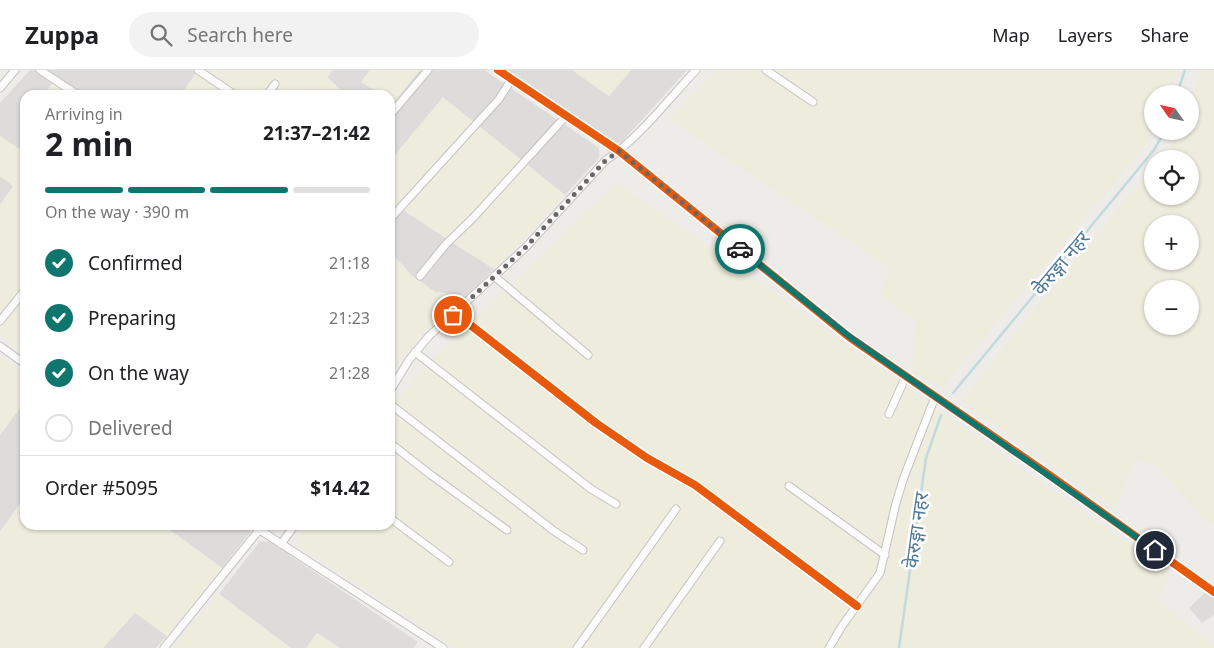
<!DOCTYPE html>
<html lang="en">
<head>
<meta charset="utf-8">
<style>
	:root { --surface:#fff; --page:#f2f2f2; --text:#202124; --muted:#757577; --line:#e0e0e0; --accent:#0f766e }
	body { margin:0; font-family:"Noto Sans","Noto Sans Devanagari",sans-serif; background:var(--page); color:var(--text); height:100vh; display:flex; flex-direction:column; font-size:19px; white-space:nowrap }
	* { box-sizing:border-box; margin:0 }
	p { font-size:16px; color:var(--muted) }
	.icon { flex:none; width:28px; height:28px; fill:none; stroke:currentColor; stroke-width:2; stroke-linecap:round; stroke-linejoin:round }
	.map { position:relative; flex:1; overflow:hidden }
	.sheet { position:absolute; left:20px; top:20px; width:375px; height:440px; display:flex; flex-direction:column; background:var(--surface); border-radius:15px; box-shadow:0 1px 4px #0004 }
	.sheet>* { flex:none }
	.needle { width:32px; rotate:304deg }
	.buttons { position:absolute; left:1144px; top:15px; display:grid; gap:10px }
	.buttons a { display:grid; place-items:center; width:55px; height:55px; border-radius:50%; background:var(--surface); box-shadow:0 1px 4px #0004; font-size:25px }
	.pin { position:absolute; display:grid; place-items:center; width:42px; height:42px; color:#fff; margin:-21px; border:2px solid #fff; border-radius:50%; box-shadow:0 1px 5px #0007 }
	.courier { position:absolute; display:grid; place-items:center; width:50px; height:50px; margin:-25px; border:4px solid #0f766e; border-radius:50%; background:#fff; color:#222; box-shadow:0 1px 6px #0007 }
	.headline em { font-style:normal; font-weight:700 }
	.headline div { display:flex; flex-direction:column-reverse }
	.headline { display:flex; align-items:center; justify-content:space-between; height:85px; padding:0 25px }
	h1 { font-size:32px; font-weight:700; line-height:38px }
	.bar { display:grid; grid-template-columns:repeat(4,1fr); gap:8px 5px; align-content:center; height:60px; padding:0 25px }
	.bar i { height:6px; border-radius:4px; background:var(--line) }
	.bar .on { background:var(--accent) }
	.bar p { grid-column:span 4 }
	.line { display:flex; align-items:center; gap:12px; padding:0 25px; border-top:1px solid var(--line) }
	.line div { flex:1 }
	ol { padding:0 25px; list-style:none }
	li { display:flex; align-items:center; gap:15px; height:55px }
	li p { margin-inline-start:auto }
	li .icon { padding:5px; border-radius:50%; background:var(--accent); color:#fff; stroke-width:4 }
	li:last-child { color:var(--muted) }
	li i { width:28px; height:28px; border:2px solid var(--line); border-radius:50% }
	header { display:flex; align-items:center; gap:30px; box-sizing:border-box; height:70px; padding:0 25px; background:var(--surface); border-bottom:1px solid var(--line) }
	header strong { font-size:24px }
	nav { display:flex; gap:28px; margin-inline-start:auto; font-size:18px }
	.search { width:350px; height:45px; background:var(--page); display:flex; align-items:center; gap:12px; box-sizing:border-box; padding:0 18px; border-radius:28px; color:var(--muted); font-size:19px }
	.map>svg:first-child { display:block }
</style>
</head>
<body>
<header>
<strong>Zuppa</strong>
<div class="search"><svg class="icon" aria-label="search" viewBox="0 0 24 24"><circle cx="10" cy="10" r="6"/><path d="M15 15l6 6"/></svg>Search here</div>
<nav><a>Map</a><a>Layers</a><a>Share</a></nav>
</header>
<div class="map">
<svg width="1214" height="578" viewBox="0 0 1214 578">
	<rect width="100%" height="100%" fill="#eeece9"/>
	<path fill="#dddcda" d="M30,0H196L197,1L181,25H81L56,9L44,25H25V83L0,66V33Z
		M333,0H370L361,12L381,25H344L327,7Z
		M420,0H484L599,78V88L565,125L443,28L390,91V30L394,32Z
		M505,0H572L609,26L631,0H687L622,72L614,73Z
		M0,106L13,116L0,135Z
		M397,136L456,175L494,199L467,225L435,222L411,205L390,181V144Z
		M25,331V427L0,462V365Z
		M163,455H246L251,461L222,498Z
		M260,471L270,472L418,572L413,578H340L317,563L306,578H291L219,524Z
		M1214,514V545L1202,553L1189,538Z
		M135,542L167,566L156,578H103Z"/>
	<path fill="#edecdd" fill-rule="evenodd" d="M196,0H333L327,7L345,24L181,25L197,2Z
		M370,0H420L393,32L390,30V25H382L361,12Z
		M572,0H631L609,26Z
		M717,0H1178L1170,24H1152V61H1154L1145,76L942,318L912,300L915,251L880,226L889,197L669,49Z
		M1202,0H1214V455L1204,449L1155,394L1135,390L1115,439L962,331L1019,258L1152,98V126H1190V89H1160L1173,73L1178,61H1190V31ZM1152,154H1190V191H1152ZM1152,219H1190V256H1152Z
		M56,8L81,25H44Z
		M443,27L565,125L494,199L398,136L390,144V91Z
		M0,66L25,83V266L15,277L0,265V207L2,205L0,204V135L13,116L0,106Z
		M616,113L657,140L1171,504L1156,529L1214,574V578H456L301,477L297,473V468L305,455H390V340L415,307Z
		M390,181L411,205L435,222L467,225L425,261L404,286L390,307Z
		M0,284L25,303V331L0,365Z
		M25,427V455H163L222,498L167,566L135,543L103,578H0V462Z
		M218,524H219L291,578H173Z
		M317,563L340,578H306Z"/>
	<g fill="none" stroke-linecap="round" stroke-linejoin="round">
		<path stroke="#c0dade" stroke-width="2.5" d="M1177,24L1185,0
			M953,323L1154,80L1165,61
			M899,578L926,388L941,345"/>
		<defs>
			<path id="minor" d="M40,0L78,25
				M198,0L235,25
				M498,0L619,81L849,267L1048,404L1214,522
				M766,0L813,32
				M0,18L15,0
				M267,25L275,14
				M390,45L428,0
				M390,149L499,29L511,10
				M420,206L446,174L473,148L566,46
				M494,206L588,285
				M455,243L596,353L647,388L695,415L857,536
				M0,251L25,220
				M0,276L25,294
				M415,282L591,419L616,434
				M390,321L409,290L428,267L526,177L605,91C640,67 667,31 696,0
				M390,334L554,461L583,480
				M889,344L906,306
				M390,373L431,405L507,460
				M789,416L885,485
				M390,448L449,492
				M252,455L443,578
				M281,474L295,455
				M164,578L259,460
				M577,578L676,439
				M644,578L720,471
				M829,578L842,556L880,503L896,433L904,407L935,327"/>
		</defs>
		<use href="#minor" stroke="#c4c3c1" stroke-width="9"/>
		<use href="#minor" stroke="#fcfcfc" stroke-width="7"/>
		<defs>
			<path id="cycleway" d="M498,0L619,81L849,267L1048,404L1214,522
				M455,243L596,353L647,388L695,415L857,536"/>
		</defs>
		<use href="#cycleway" stroke="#fff" stroke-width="11"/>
		<use href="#cycleway" stroke="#e8590c" stroke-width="8"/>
	</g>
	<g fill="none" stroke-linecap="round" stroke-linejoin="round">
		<path stroke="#686766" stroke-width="5" stroke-dasharray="0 9" d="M453,245L526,177L605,91L619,81L740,179"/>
		<path stroke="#0f766e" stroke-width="6" d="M740,179L850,267L1155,480"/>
	</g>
	<g text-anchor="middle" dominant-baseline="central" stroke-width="5" stroke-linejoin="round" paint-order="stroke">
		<g font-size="19" font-style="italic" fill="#4d7999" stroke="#fff">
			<text transform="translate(1061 193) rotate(-50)">केेरुङ्गा नहर</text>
			<text transform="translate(916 460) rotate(-82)">केरुङ्गा नहर</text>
		</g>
	</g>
</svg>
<div class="buttons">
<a><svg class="needle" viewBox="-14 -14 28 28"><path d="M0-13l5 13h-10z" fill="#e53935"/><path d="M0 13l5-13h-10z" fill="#757577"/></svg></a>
<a><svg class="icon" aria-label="locate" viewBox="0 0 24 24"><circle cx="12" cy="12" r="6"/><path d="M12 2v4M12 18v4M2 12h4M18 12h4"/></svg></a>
<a>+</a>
<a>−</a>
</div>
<div class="pin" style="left:453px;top:245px;background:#ea580c"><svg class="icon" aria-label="bag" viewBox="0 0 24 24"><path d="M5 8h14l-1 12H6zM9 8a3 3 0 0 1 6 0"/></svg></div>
<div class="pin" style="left:1155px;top:480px;background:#1f2937"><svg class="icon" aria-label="home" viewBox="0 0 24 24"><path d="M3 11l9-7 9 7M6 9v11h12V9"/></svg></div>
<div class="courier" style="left:740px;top:179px"><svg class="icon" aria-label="car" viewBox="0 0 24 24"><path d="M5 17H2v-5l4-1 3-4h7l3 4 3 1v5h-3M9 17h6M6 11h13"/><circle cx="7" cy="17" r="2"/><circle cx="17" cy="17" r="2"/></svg></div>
<section class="sheet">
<div class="headline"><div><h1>2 min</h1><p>Arriving in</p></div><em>21:37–21:42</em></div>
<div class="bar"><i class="on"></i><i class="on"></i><i class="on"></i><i></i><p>On the way · 390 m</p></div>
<ol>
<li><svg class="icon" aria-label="check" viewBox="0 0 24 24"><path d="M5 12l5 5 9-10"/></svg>Confirmed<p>21:18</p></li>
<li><svg class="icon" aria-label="check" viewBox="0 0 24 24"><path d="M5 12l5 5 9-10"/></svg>Preparing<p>21:23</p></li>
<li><svg class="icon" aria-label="check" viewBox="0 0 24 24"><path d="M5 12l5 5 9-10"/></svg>On the way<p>21:28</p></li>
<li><i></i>Delivered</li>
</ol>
<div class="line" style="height:65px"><div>Order #5095</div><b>$14.42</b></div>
</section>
</div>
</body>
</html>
